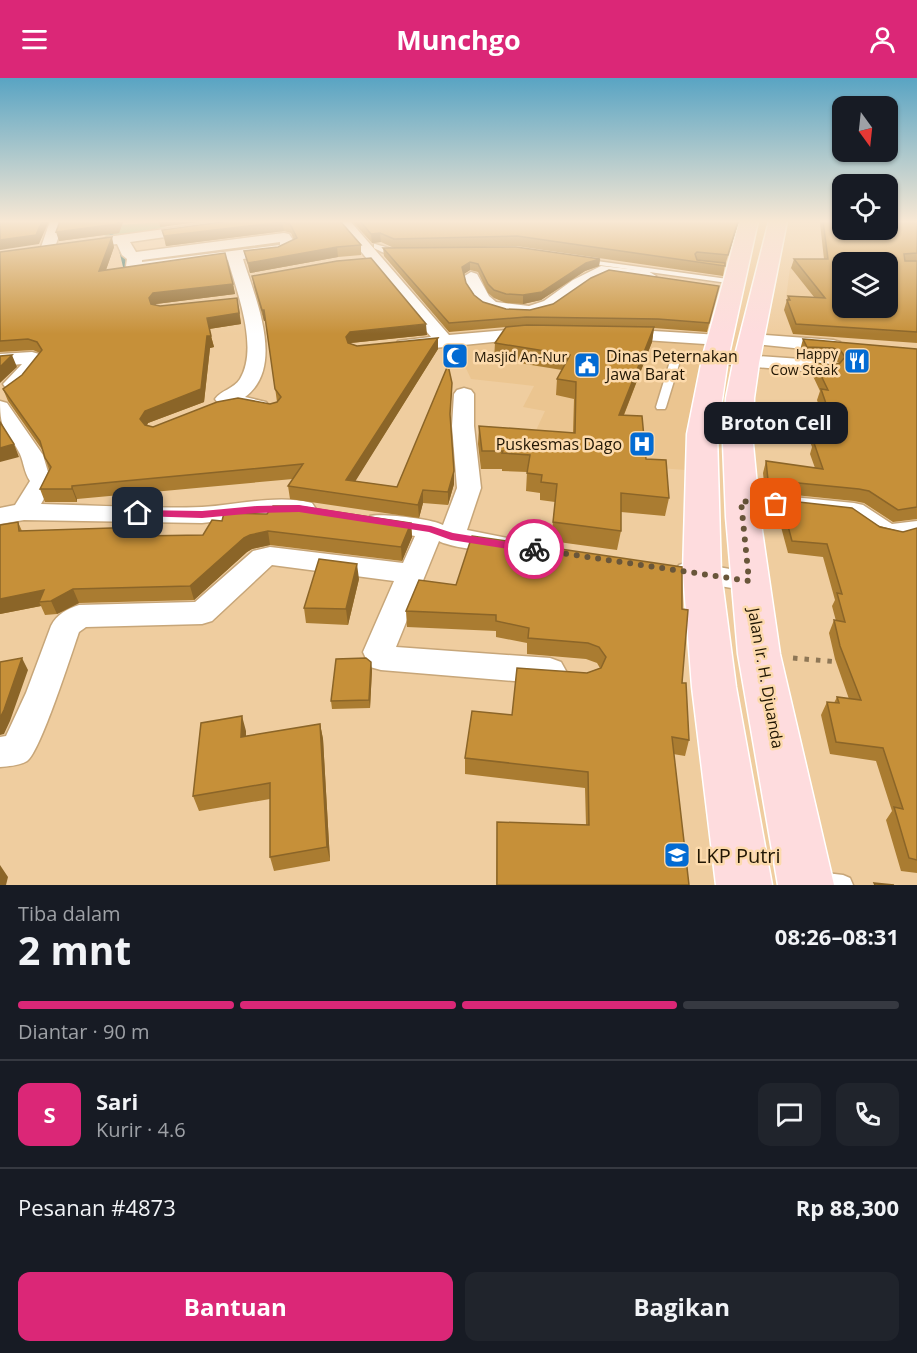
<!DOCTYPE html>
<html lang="id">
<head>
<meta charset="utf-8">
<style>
	:root { --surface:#171b24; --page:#20242c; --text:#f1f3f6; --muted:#9ea1a6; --line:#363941; --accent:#db2777 }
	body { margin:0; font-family:"Open Sans",sans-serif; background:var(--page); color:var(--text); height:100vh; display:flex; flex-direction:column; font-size:22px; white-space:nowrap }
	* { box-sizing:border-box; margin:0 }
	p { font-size:20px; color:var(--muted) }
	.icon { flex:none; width:33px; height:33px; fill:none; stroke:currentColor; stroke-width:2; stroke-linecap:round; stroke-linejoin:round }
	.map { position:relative; height:807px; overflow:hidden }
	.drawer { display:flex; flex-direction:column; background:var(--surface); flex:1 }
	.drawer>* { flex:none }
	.needle { width:39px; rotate:165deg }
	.buttons { position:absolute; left:832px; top:18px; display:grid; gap:12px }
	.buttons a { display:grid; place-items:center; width:66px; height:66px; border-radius:12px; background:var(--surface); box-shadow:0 2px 4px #0004; font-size:30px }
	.pin { position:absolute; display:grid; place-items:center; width:51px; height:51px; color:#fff; margin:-26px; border-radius:12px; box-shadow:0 3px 9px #0006 }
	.courier { position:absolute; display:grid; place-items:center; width:60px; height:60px; margin:-30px; border:4px solid #db2777; border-radius:50%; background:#fff; color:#222; box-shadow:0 2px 8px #0007 }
	.bubble { position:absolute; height:42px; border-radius:12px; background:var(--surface); box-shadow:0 2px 4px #0004; font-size:20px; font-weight:700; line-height:42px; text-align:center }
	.head em { font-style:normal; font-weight:700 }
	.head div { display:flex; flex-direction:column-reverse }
	.head { display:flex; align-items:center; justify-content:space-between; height:102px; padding:0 18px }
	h1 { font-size:39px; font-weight:700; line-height:45px }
	.bar { display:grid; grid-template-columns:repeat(4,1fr); gap:9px 6px; align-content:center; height:72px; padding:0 18px }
	.bar i { height:8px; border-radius:4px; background:var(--line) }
	.bar .on { background:var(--accent) }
	.bar p { grid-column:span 4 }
	.line { display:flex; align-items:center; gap:15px; padding:0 18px; border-top:2px solid var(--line) }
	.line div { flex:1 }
	.round { display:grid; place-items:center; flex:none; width:63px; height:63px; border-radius:12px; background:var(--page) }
	.action { display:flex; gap:12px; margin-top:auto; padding:12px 18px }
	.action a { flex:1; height:69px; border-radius:12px; background:var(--accent); color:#fff; font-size:24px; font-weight:700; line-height:69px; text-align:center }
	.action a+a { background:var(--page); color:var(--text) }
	header { display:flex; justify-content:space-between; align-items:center; height:78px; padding:0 18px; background:var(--accent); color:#fff; font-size:27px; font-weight:700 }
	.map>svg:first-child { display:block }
</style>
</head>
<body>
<header><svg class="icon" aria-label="menu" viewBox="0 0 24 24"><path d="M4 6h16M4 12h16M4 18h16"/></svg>Munchgo<svg class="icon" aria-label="person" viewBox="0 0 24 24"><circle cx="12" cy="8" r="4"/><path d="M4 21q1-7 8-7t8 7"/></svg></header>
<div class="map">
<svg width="917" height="807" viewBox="0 0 917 807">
	<rect width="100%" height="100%" fill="#efcd9f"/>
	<path fill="#ebc590" d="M790,190L843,191V222L786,220Z
		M502,259L708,263L686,392L592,385L525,376L545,333L523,329L534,308L471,301L453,263Z"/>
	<path fill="#8eb879" d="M162,144L167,148C156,153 111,162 101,156L119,147Z"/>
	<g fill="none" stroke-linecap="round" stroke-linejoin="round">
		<path fill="#226963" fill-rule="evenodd" d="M106,143H110L112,155L121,164L131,197L130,198L125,197L117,164L108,155Z"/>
		<defs>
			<path id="lane" d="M374,166C377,166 398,173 401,175C392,180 382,174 374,170Z
				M582,181L735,202L739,204L735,206L585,185H582Z
				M676,277L715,278L720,281L715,284L680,283L666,329L665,331H657L656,329L671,280Z
				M818,794L843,797L850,800L853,807H809L808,804L811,797Z"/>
			<path id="street" d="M50,143H64L54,172L47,176L40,172Z
				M222,143H257L250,147L130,164L136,174L284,155L289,156L297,168C286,180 259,179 243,181C255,219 286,289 245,319L266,324L269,328L266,332L259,334L218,325L215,321C221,312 234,311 240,301C259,270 237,214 228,182L143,194L129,191L126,188L127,181L122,177L117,166L107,167L100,163L107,159ZM280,164V167L142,184V182Z
				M336,143H350L449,257L532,250L538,251L541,255L538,259L532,260L405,273L398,271L396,267L398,263L431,259Z
				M601,188L648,193L656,198C645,211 617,194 602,199C584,205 572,222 556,231C537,240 490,240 476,224C470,217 467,207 463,199L471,194L477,196L489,218L496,224L529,228L544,223L573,202Z
				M620,251L720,257L726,258L729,262L726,266L720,267L614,260L611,256L614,252Z
				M752,256L833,262L840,264L842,268L840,272L833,274L746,265L743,261L746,257Z
				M32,274L39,276L43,282L37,294L20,310H6L3,306L22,286L0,288V276Z
				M715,275L829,283L836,285L839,289L836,293L829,295L708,285L706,281L708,277Z
				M464,310L471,312L474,316V348L481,410L467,452L512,461L516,467L512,473C500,477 449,469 439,463L396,569L550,580L561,584L566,593L561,602L550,606L381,592L370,589L363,574L394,503L272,487L212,543L202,546L86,549L79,554C72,574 40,675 27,683C19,688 9,688 0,689V659L6,658L26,615L51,548C57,536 67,531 79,527L195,524L253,473L270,469L403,485L415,458L370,450L366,444L370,438C382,435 433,441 443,447L457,410L452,348L454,316L457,312Z
				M0,323L7,325L43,377L48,394L54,403L41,426C94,427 149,431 202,429C238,427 277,416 312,425L316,431L312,437L303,439H257L202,445L24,442L0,446V430L15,427L30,403C24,394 24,385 20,376C7,350 0,356 0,323Z
				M741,414L854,425L863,427L892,446L917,443V459L898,464L885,461L876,459L848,440L732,427L729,422L732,417Z
				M689,484L759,496L763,503L759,510L749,513L679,501L675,494L679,487Z"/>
			<path id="primary" d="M740,143H758L728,281L717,356L721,495L736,609L772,807H716L692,609L683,495L687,356L702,281Z
				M769,143H787L759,285L754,320L753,366L760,439L780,576L834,807H778L738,576L726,439L723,366L726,320L733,285Z"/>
		</defs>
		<use href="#lane" stroke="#c7a679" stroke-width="3"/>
		<use href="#street" stroke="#c7a679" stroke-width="3"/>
		<use href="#primary" stroke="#fff" stroke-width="3"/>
		<path stroke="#8e7756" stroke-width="5" stroke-dasharray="4.5 7" stroke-linecap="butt" d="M793,580L839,584"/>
		<use href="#lane" fill="#fff" fill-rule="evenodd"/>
		<use href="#street" fill="#fff" fill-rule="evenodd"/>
		<use href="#primary" fill="#fedcde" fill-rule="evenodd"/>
	</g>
	<path fill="#aa7c31" d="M60,143H151L123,144L119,155L59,163Z
		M229,143H340L361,167V177L338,179L250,195L244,173L278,169L294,162L291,155L284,153L166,168L162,152Z
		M352,143H739L725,187L723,198L516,168L438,170L600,181L599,188L585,193L541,222L523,226L506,225L494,220L488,215L478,194L470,192L464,196L466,205L474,217L483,224L506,231L530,232L719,208L707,254L654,250L652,264L624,337L646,381L669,420L665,438L621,434V453L617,472L551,463L555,424L540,422V415L526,413L527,394L502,393V391H481L478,366L479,348L573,355L574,321L556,317L557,301L562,292L494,281L495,265L506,249L449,254L384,178L383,170H394L381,164L372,165Z
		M819,143H917V265L793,256L784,232L788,218L814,219L791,190L794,181H824L820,145Z
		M114,169L106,192L233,206L235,216L156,226L155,227L160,228L239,230L241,246L209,251L214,269L210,270L204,324L148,345L147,347L153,349L270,326L277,324L266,243H264L254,209L252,198L427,257L350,265L357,268L438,260V271L355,403L397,409L452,305L450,342L454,393V406L448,427L423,425L419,440L290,421L288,408L293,401L77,421V424H45L40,411L49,392L43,373L8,323L3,311L22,297L40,275L33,272L0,274V174Z
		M803,261L917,271V441L893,444L864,425L854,423L765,414L763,395L766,383L815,390L810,376L812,369L806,353L810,342L824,343L817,322L820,313L812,296L815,285L833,287L839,285L838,284L830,281L804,279L800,272Z
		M781,422L903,454L917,450V795L901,793L886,742L892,733L876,683L830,676L821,637L827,624L834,625L837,619L849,621L835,581L829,555L834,542L836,543L832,528L835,522L823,479L788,475L777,434Z
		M18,444L22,453L142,449L145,458L203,457L411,445L412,459L402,483L270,467L252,471L247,474L194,522L79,525L57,536L45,537L41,528L0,536Z
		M359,501L348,547L306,545L304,530Z
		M456,507L682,605L689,662L685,678L673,676L689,807H496L497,744L586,747L585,710L465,696V680L512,637L587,595L600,590L597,585L586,581L527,576V565L496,559V553L407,549L406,533Z
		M372,592L370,630L332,631L331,623Z
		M320,646L323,661L330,783L274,793L270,779V721L199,733L193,718L246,653V658Z"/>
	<path fill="#8b6528" d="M42,143H49L39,166L0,172V162Z
		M118,143H123V144L119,155L59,163L56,154Z
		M159,143H207L160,149Z
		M738,143H739L725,187L728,177Z
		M282,144L284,153L166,168L164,158Z
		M380,155L381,164L372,165L371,156Z
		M112,159L114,169L102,203L99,193Z
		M337,169L338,179L250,195L248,185Z
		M600,181L599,188L585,193L541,222L523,226V217L586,185Z
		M470,184V192L462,197V189Z
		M233,206L235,216L156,226L152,231L149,220L153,215Z
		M237,220L241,246L209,251L207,240Z
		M262,232H264L266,242L264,243Z
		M426,246L427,257L351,265L347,270L346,259L350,254Z
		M654,249L652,264L617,354L619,337Z
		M207,258H211L214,269L210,270L204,324L148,345L144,353L140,341L145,333Z
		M438,260V271L348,415L346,402Z
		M12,277L17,289L0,305V289Z
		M14,366L19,379L0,384V370Z
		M454,393V406L448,427V414Z
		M72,408L77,421V424L72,411Z
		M423,412V425L419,440L418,427Z
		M411,445L412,459L402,483L401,469Z
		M142,449L147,462L139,458Z
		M268,453L270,467L252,471L247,474L194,522L190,508L244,460L250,457Z
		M357,486L359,501L348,547L346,531Z
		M73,511L79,525L57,536L51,523Z
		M44,512L39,524L41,528L0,536V521Z
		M22,580L28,592L10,643L4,656L0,657V640Z
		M371,584L372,592L370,630L369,622Z
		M242,638L246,653V674L241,659Z
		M320,646L323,661L330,783L327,769Z
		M0,787L8,799L6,807H0Z"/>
	<path fill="#c69039" stroke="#8b6528" stroke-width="1.5" fill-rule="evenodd" d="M0,143H42L36,157L0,162Z
		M60,143H118L117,146L56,154Z
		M229,143H340L361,167L337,169L248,185L244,173L278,169L297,160L290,146L282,144L164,158L162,152Z
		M360,143H738L728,177L697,174L695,176L697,182L725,185V188L517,158L394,161L380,155L371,156Z
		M823,143H843V152H888V143H917V175L904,176L905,183H917V254L796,246L787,222H790L788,218L825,220L794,181H828ZM843,184H888V230H843Z
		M112,159L99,193L225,175L233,206L153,215L149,220L151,226L160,228L237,220L239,235L207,240L211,258H207L201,311L145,333L140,341L145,347L153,349L217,324L238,320L270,326L277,324L281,319L275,311L264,232H262L252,198L337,183L371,180L426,246L350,254L346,259L348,265L357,268L438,260L346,402L397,409L448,287L452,305L450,336L454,393L448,414L423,412L418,427L288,408L303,386L72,408V411H40L51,389L45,380L40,363L3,311L22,297L42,272L37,264L28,261L0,263V174Z
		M516,169L600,181L586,185L542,214L523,217L506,216L494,212L488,206L478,186L470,184L462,189L466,205L474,217L483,224L506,231L530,232L553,226L591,200L609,192L719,208L709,245L658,241L526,239L449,245L383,170Z
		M527,247L654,249L619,337L642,338L646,381L666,382L669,420L621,415V453L553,444L557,406L541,404L542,397L527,395L530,377L502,375L503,373H482L479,348L575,355L576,304L557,301L570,277L495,265L506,249Z
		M803,261L917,271V429L898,432L869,413L859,411L768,402L766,383L823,391L814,365H819L810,342L832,343L821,311L828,312L815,285L833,287L840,285L845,279L841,273L833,270L807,269Z
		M12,277L0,289V278Z
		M0,344L14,366L0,370Z
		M781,422L852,430L880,449L903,454L917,450V782L909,780L894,729L903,731L883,670L836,664L827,624L839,625L837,619L861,622L840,568L834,542L845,544L837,515L842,516L827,466L792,463Z
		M273,428H297L411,445L401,469L268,453L250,457L244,460L190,508L73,511L51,523L39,524L44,512L0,521V447L18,444L19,453L142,449L139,458L203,457L212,442L222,443L224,435L267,436Z
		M472,458L682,489V531L688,532L682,605H686L689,662L672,659L689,807H497V744L589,747L588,694L465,680L472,633L512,637L517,590L587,595L601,590L606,579L599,569L588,565L528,560L529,550L496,543V537L406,533L419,502L456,507Z
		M319,481L357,486L346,531L304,530Z
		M22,580L4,632L0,640V584Z
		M366,580L371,584L369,622L331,623L336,581Z
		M242,638L241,659L320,646L327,769L270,779V705L193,718L201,645Z
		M874,805L894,807H875Z"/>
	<linearGradient id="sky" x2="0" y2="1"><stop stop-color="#59a4c3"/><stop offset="0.56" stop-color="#f8e8d4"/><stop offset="1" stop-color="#f8e8d4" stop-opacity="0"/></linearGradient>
	<rect width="917" height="256" fill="url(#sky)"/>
	<path fill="#db2777" d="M299,427L431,448L453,455L534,468L540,471L534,475L451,462L429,454L299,434L257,435L202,440L138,438L133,435L138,432L202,433L257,428Z"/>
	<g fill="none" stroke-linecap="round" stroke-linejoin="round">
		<path stroke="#69563a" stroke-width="6" stroke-dasharray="0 10.8" d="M534,471L749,503L741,423L776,426"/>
	</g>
	<defs>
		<symbol id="mosque-square" viewBox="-11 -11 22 22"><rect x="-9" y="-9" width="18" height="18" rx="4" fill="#036bd3" stroke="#fcdaac"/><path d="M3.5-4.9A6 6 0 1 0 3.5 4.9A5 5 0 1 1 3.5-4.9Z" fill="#fff"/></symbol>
		<symbol id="restaurant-square" viewBox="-11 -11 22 22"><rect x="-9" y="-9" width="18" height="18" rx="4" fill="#036bd3" stroke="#fcdaac"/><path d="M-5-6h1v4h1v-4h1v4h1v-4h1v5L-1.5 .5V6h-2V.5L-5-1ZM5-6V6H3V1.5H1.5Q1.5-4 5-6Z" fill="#fff"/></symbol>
		<symbol id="civic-square" viewBox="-11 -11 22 22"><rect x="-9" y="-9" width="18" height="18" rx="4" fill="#036bd3" stroke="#fcdaac"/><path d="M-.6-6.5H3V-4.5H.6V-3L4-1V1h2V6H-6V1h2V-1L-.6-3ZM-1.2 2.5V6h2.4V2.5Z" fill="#fff"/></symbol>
		<symbol id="hospital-square" viewBox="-11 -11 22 22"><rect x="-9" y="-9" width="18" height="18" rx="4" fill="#036bd3" stroke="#fcdaac"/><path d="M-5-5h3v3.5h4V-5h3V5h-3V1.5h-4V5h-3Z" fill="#fff"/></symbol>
		<symbol id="school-square" viewBox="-11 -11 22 22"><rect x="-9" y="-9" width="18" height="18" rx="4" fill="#036bd3" stroke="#fcdaac"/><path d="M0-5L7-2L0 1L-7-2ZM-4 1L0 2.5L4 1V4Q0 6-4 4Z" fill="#fff"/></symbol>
	</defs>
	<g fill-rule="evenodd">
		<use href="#mosque-square" x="440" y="263" width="30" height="30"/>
		<use href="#restaurant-square" x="842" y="268" width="30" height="30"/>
		<use href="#civic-square" x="572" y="272" width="30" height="30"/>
		<use href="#hospital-square" x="627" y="351" width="30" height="30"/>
		<use href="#school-square" x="662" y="762" width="30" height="30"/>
	</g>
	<g text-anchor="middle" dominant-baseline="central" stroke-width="5" stroke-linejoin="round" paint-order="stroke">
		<g font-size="14" fill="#211604" stroke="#fcdaac" text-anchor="end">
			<text x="838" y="275">Happy<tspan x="838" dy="16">Cow Steak</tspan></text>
			<text x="474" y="278" text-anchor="start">Masjid An-Nur</text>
		</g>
		<g font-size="16" fill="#211604" stroke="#fcdaac" text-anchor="start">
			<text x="606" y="278">Dinas Peternakan<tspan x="606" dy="18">Jawa Barat</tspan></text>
			<text x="622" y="366" text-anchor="end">Puskesmas Dago</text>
		</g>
		<g font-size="16" fill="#211604" stroke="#fcdaac">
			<text transform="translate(766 600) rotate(80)">Jalan Ir. H. Djuanda</text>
		</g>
		<g font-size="20" fill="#211604" stroke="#fcdaac" text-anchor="start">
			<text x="696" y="777">LKP Putri</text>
		</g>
	</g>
</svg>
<div class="buttons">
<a><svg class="needle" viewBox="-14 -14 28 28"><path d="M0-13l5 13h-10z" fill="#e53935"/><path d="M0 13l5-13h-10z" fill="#9ea1a6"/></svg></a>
<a><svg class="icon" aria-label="locate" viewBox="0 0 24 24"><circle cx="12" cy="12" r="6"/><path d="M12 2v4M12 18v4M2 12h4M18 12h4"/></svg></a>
<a><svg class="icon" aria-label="layers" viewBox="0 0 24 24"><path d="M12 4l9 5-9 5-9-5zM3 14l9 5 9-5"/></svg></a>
</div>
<div class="pin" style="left:776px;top:426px;background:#ea580c"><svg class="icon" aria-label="bag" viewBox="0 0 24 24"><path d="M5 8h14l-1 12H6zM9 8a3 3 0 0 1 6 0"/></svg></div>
<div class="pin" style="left:138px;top:435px;background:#1f2937"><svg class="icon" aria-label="home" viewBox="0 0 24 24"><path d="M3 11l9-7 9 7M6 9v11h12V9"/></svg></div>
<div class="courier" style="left:534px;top:471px"><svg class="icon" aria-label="bike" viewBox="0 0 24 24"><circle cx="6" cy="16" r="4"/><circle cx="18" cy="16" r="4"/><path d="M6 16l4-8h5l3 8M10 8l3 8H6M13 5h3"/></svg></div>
<div class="bubble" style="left:704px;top:324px;width:144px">Broton Cell</div>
</div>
<section class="drawer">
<div class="head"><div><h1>2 mnt</h1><p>Tiba dalam</p></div><em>08:26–08:31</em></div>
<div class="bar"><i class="on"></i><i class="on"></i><i class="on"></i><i></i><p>Diantar · 90 m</p></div>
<div class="line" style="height:108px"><b class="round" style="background:var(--accent);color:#fff">S</b><div><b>Sari</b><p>Kurir · 4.6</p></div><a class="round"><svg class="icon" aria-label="chat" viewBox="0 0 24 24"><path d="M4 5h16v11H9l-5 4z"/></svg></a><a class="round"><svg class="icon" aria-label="phone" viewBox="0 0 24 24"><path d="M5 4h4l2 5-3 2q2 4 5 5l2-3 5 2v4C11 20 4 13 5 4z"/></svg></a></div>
<div class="line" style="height:78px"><div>Pesanan #4873</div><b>Rp 88,300</b></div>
<div class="action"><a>Bantuan</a><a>Bagikan</a></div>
</section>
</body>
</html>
